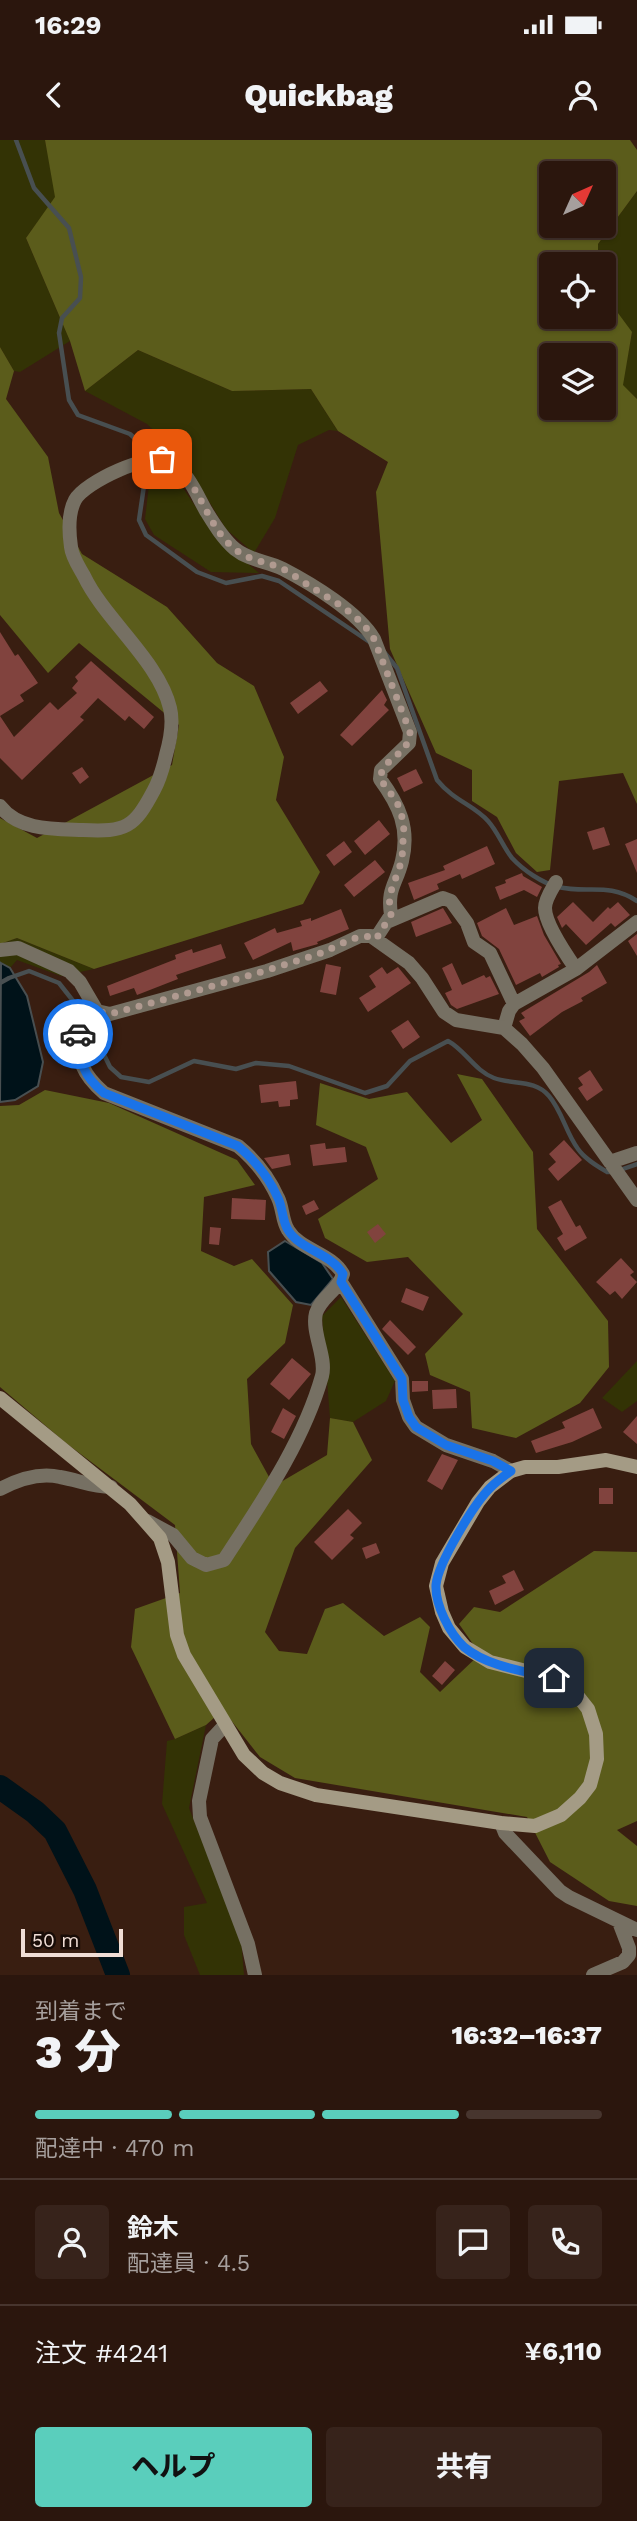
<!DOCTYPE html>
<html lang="ja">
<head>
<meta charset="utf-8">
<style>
	:root { --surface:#2b160d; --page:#37231b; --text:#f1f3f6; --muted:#a69f9d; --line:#47352e; --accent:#5acebc }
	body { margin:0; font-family:"Work Sans","Noto Sans JP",sans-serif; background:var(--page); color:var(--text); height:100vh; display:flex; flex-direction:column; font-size:26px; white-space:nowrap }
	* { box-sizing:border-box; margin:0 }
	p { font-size:23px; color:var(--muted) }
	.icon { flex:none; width:38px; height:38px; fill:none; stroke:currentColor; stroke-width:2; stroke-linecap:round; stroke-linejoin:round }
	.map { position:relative; height:1835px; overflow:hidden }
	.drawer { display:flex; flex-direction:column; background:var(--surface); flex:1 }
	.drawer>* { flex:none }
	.needle { width:46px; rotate:45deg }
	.buttons { position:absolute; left:539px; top:21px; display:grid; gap:14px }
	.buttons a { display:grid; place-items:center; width:77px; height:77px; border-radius:7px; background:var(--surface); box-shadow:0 2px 5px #0004,0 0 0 2px var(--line); font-size:35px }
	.scale { position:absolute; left:21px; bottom:18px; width:102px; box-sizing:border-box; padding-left:7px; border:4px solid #f0ddd5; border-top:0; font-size:19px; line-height:24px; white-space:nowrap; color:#f0ddd5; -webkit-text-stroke:5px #180c07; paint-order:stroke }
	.pin { position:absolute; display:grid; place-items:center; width:60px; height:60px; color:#fff; margin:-30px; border-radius:14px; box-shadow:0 4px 10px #0006 }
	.courier { position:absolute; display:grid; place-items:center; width:70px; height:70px; margin:-35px; border:5px solid #1a73e8; border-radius:50%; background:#fff; color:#222; box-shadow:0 2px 9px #0007 }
	.overview em { font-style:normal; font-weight:800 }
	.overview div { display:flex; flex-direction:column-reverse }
	.overview { display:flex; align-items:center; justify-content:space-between; height:119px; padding:0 35px }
	h1 { font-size:46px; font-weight:800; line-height:52px }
	.bar { display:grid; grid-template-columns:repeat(4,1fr); gap:10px 7px; align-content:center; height:84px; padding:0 35px }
	.bar i { height:9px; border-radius:5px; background:var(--line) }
	.bar .selected { background:var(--accent) }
	.bar p { grid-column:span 4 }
	.line { display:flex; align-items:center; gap:18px; padding:0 35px; border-top:2px solid var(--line) }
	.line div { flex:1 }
	.round { display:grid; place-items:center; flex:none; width:74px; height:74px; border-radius:7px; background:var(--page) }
	.cta { display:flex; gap:14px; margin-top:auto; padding:14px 35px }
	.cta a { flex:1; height:80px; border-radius:7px; background:var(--accent); color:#111; font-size:28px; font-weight:800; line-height:80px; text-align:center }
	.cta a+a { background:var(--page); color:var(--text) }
	.status { display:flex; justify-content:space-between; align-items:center; height:49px; padding:0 35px; background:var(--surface); direction:ltr }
	.status svg { height:19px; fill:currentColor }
	header { display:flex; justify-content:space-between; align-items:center; height:91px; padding:0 35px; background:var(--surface); font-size:32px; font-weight:800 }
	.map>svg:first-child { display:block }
</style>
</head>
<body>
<div class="status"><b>16:29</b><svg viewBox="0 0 49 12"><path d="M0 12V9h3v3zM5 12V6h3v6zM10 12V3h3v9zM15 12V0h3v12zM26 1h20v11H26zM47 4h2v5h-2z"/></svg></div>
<header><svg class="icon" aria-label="back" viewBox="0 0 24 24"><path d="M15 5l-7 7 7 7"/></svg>Quickbag<svg class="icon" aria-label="person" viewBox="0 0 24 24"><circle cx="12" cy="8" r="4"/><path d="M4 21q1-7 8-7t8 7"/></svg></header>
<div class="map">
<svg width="637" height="1835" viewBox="0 0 637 1835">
	<rect width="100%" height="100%" fill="#391e11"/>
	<path fill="#333305" d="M0,0H45L56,57L26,98L70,201L20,232L14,231L0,207Z
		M637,51V259L622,245L632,193L604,154V124H598V104Z
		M138,210L232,251L311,249L338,291L329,290L298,305L275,378L254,413L226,389L183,319L147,284L85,251Z
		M151,328L173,333L216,397L259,433L211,432L154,395L145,379Z
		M17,798L94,829L61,836L17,820L10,828L0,824V804Z
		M341,1157L395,1241L386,1261L353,1282L330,1278L322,1176Z
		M637,1221V1261L622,1272L602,1258Z
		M206,1585L189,1668L241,1799L244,1835H200L184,1795V1767L207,1763L162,1664L167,1601L175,1599Z"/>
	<path fill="#5b5c1b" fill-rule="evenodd" d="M45,0H630L637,10V51L598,104V124H551V177H604V154L632,192L623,245L637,259V664L623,633L559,641L550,730L537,732L516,713L497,677L472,661V630L436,613L390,509L376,352L388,322L338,291L311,249L232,251L138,210L85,251L70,201L26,98L55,57ZM604,33V86H551V33ZM604,215V268H551V215Z
		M0,207L14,231L6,259L48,317L59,373L82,414L167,467L217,523L254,546L284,617L276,660L320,732L303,764L94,829L17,798L0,804V678L37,698L172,625L179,585L79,503L48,533L0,475Z
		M457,934L482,939L533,1012L537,1089L608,1181L609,1227L580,1263L516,1298L472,1288L470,1252L430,1235L425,1214L463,1174L408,1117L367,1122L325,1098L318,1079L378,1039L366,1007L316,985L320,943L369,959L407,952L451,1003L482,980Z
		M45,950L109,963L237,1020L255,1045L204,1057L201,1111L234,1126L252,1119L293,1165L285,1203L247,1239L251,1304L274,1346L327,1315L330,1278L353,1282L372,1320L295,1408L265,1492L279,1511L307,1514L325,1469L343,1463L384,1496L420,1477L430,1487L420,1532L440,1552L480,1514L459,1484L474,1467L500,1472L594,1411L637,1412V1681L617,1690L637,1706V1766L609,1761L550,1722L527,1677L295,1638L260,1617L223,1570L206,1585L175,1599L131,1507L135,1469L180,1453L175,1385L66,1303L0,1247V966L19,965Z"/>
	<path fill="#001219" stroke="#484f51" stroke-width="2" d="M1,823L10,828L27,856L43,922L38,946L15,960L0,962Z
		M285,1101L322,1123L333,1139L311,1165L296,1162L269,1131L268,1112Z"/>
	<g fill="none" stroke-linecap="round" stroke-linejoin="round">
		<path stroke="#484f51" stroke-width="4.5" d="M16,0L34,48L69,88L81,137L80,158L62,178L59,193L69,260L78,275L130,294L142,305L146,317
			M147,325L139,380L146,395L197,432L226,443L262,436L279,441L371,503
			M384,512L397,528L437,640C454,661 474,665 488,681C498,692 503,707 512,718C523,730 542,743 558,747C588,754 608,742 637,761
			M0,843L9,838L29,831L59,843L85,876L110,927L121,937L149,942L194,921L236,929L256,923L289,926L365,953L387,946L410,921L448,901C465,910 475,931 494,938C513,945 535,939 549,956C562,971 566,993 578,1009C585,1019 597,1026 607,1032H612
			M620,1030L637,1024"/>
		<path stroke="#001219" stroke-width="24" d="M0,1647L35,1672L55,1691L85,1750L118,1835"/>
	</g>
	<path fill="#81433e" d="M0,492L15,516L18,514L38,543L20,555L24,561L0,576L14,597L50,562L58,570L77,553L72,548L78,541L75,537L91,521L154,577L144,589L129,576L125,581L98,558L80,577L84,580L22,640L0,618Z
		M320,541L328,551L298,574L290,563Z
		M382,550L387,560L384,565L389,570L352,606L340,595Z
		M82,627L89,637L80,644L72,633Z
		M416,629L423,643L404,652L397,638Z
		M379,680L390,694L365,715L354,701Z
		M604,687L610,705L593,710L587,692Z
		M637,699V733L625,704Z
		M344,701L352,712L334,726L326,715Z
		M487,706L495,724L462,739L460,734L437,744L439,749L414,760L408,743L445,730L443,726Z
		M375,720L385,732L354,757L344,745Z
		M522,733L523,736L542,747L537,757L524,750L500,760L495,747L506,743L505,740Z
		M573,762L593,782L608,767L610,769L618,762L630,775L615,787L611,783L586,805L566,784L562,788L557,777Z
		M443,768L452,783L416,797L411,782Z
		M506,768L514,785L537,776L544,795L561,824L558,825L559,827L542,837L540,833L516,845L499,809L482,796L477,783Z
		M341,769L349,789L317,802L318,804L293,811L291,802L253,820L244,803L275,788L277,793L302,786L300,781L311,778V781Z
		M637,794V816L628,801Z
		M221,804L226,818L176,835L178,839L137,855L134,848L110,856L107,846L176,819L175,815L192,809L193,813Z
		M452,823L462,845L484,835L486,838L490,836L499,854L457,869L451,865L445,853L452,850L442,828Z
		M326,824L341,827L336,855L320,852Z
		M597,825L607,843L581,858L583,861L562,872L530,896L519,881L525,878L521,873L589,832Z
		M382,827L387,834L398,827L411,843L368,872L359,858L376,847L369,836Z
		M408,880L420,897L403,909L391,891Z
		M590,930L603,950L587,961L578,948L583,945L578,938Z
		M296,941L298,959L290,960V966L279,967L278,961L261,963L259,945Z
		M564,1000L582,1020L558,1041L548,1029L556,1022L549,1014Z
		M325,1003L326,1009L345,1007L347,1022L313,1026L310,1005Z
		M289,1014L291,1025L272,1029L264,1018Z
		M232,1058L266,1060L265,1080L231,1079Z
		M314,1060L319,1069L306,1075L302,1066Z
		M561,1060L576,1087L580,1085L587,1098L565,1111L557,1098L563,1094L548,1067Z
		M378,1084L386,1094L375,1103L367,1092Z
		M210,1087L221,1088L219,1105L209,1104Z
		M621,1118L634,1132L630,1135L637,1142L622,1159L615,1151L610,1155L596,1142Z
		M406,1148L429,1157L423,1171L401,1162Z
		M390,1180L416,1207L408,1215L382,1189Z
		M292,1218L311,1234L289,1260L270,1244Z
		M412,1241H428V1251L412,1252Z
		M456,1249L457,1268L433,1269L432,1250Z
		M283,1268L296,1276L284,1299L271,1292Z
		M593,1268L602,1288L572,1302L536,1313L531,1301L565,1288L562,1282Z
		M637,1276V1304L623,1292Z
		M442,1314L458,1320L442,1350L427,1341Z
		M599,1348H613V1364H599Z
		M348,1369L362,1383L350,1395L354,1398L332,1420L314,1402Z
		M376,1403L380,1413L366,1419L362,1408Z
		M514,1430L524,1450L495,1465L489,1451L506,1443L502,1436Z
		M445,1521L455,1530L442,1545L432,1536Z"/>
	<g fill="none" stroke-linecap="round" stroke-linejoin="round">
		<path stroke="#767063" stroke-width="14" d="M0,666C19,691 55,689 83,690C126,692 134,688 154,650C160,639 163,628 166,615C170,601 174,584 170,568C159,521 105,480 84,436C79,427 72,417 71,407C69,393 68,373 75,360C85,342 149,312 169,321C187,330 197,355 206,371C214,384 223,399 235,409C250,421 267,421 283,429C312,444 358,472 374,499L410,592L409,603L381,630L380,639C399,665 410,688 402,721C396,745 387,748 391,775L376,798
			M556,742C552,749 545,759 545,768C545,783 567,816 576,829
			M389,781L443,758L451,761L467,783L474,802L490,813L514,864
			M0,810L18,808L69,831L80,842L97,871
			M504,888L509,871L514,864L576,829L637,782
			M610,1022L637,1013
			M341,1142L402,1239L403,1260L409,1277L416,1287L446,1305L493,1321L511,1331
			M0,1349C19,1339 39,1332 60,1337C78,1340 92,1347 111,1347
			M147,1381L173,1395L192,1418L206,1425L224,1420C261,1363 303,1303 322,1236C327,1217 311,1192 316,1173C321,1157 339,1150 343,1134C331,1113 300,1110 288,1090C282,1081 283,1068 278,1058C269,1038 255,1020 238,1006L104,953C79,931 80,921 77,889L83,881L97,871L110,874L267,831L330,810L360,796H371L409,823L422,838L444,872L456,880L504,888L522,904L543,928L637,1060
			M225,1585L212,1599L199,1661L200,1677L248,1804L255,1835
			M501,1683L505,1693L560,1751L569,1757L637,1790
			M593,1835L623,1822L629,1815V1808L619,1782"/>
		<path stroke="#a49b85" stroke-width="14" d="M0,1258L130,1364L160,1398L168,1422L177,1495L184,1515L244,1615L263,1633L280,1643L316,1655L501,1683L535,1686L561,1675L580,1658L590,1645L597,1619L596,1594L588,1569L573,1550L554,1538L490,1522L465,1507L449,1488L442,1472L436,1446L442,1423L478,1362L490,1347L511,1331L525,1327H558L606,1320L637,1327"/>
	</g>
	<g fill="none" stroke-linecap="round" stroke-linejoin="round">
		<path stroke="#b09a90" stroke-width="7" stroke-dasharray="0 12.6" d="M78,894L77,889L83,881L97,871L110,874C181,855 252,836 321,813C338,807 360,790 376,799L391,775L389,757L402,720L404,683L397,662L380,639C383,615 408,618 410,592L374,499C359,474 333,461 308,445C300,440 290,432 281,428C265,421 250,421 236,410C204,386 200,334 162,319"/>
		<path stroke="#1a73e8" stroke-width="9" d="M78,894C81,923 81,934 104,953L238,1006C255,1020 269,1038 278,1058C283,1068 282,1081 288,1090C300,1110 331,1113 343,1134L341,1142L402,1239L403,1260L409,1277L416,1287L446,1305L493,1321L511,1331C504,1336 496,1342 490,1348C474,1364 438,1423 436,1445C435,1465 450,1494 464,1507C488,1527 525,1531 554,1538"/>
	</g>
</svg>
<div class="buttons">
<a><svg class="needle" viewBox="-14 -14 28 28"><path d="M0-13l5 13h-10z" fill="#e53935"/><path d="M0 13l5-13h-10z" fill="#a69f9d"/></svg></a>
<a><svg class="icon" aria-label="locate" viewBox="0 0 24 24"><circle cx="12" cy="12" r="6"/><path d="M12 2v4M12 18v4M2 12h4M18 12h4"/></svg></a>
<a><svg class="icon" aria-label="layers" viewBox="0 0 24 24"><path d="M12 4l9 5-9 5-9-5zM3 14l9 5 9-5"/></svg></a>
</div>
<div class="scale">50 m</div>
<div class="pin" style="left:162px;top:319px;background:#ea580c"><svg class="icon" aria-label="bag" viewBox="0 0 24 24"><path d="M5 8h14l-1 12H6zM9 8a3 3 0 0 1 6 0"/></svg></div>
<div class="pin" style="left:554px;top:1538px;background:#1f2937"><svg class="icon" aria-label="home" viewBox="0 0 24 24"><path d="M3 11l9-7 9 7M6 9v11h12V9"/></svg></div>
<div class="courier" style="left:78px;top:894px"><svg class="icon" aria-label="car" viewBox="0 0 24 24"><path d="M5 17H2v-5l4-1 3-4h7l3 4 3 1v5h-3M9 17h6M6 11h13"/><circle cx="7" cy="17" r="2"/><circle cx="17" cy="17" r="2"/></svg></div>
</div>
<section class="drawer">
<div class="overview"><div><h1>3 分</h1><p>到着まで</p></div><em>16:32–16:37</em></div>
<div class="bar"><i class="selected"></i><i class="selected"></i><i class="selected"></i><i></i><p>配達中 · 470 m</p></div>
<div class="line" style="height:126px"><a class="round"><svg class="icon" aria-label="person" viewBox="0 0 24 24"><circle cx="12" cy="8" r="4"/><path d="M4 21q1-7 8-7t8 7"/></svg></a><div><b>鈴木</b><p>配達員 · 4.5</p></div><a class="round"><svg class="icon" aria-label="chat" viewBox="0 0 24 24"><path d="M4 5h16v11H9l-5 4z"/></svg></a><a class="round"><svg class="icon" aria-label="phone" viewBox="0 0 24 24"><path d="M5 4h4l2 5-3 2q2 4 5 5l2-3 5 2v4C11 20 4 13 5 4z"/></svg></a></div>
<div class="line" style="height:91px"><div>注文 #4241</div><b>¥6,110</b></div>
<div class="cta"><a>ヘルプ</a><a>共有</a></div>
</section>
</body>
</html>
